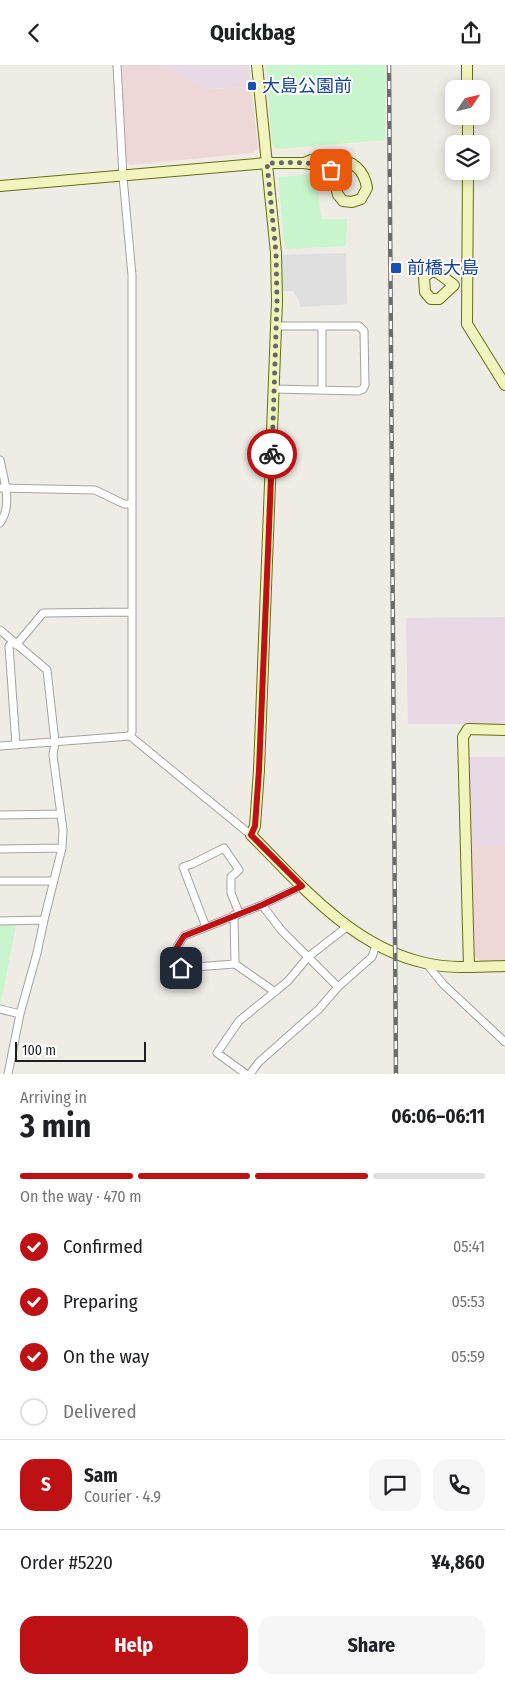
<!DOCTYPE html>
<html lang="en">
<head>
<meta charset="utf-8">
<style>
	:root { --surface:#fff; --page:#f6f6f6; --text:#202124; --muted:#757577; --line:#e0e0e0; --accent:#bd1114 }
	body { margin:0; font-family:"Fira Sans Condensed","Noto Sans JP",sans-serif; background:var(--page); color:var(--text); height:100vh; display:flex; flex-direction:column; font-size:19px; white-space:nowrap }
	* { box-sizing:border-box; margin:0 }
	p { font-size:16px; color:var(--muted) }
	.icon { flex:none; width:28px; height:28px; fill:none; stroke:currentColor; stroke-width:2; stroke-linecap:round; stroke-linejoin:round }
	.map { position:relative; height:1009px; overflow:hidden }
	.side { display:flex; flex-direction:column; background:var(--surface); flex:1 }
	.side>* { flex:none }
	.needle { width:32px; rotate:55deg }
	.buttons { position:absolute; left:445px; top:15px; display:grid; gap:10px }
	.buttons a { display:grid; place-items:center; width:45px; height:45px; border-radius:10px; background:var(--surface); box-shadow:0 2px 12px #0003; font-size:25px }
	.scale { position:absolute; left:15px; bottom:12px; width:131px; box-sizing:border-box; padding-left:5px; border:2px solid #1f1f1f; border-top:0; font-size:14px; line-height:18px; white-space:nowrap; color:#1f1f1f; -webkit-text-stroke:4px #fff; paint-order:stroke }
	.pin { position:absolute; display:grid; place-items:center; width:42px; height:42px; color:#fff; margin:-21px; border-radius:10px; box-shadow:0 2px 8px #0006 }
	.courier { position:absolute; display:grid; place-items:center; width:50px; height:50px; margin:-25px; border:4px solid #bd1114; border-radius:50%; background:#fff; color:#222; box-shadow:0 1px 6px #0007 }
	.head em { font-style:normal; font-weight:700 }
	.head div { display:flex; flex-direction:column-reverse }
	.head { display:flex; align-items:center; justify-content:space-between; height:85px; padding:0 20px }
	h1 { font-size:32px; font-weight:700; line-height:38px }
	.bar { display:grid; grid-template-columns:repeat(4,1fr); gap:8px 5px; align-content:center; height:60px; padding:0 20px }
	.bar i { height:6px; border-radius:4px; background:var(--line) }
	.bar .active { background:var(--accent) }
	.bar p { grid-column:span 4 }
	.line { display:flex; align-items:center; gap:12px; padding:0 20px; border-top:1px solid var(--line) }
	.line div { flex:1 }
	.round { display:grid; place-items:center; flex:none; width:52px; height:52px; border-radius:15px; background:var(--page) }
	ol { padding:0 20px; list-style:none }
	li { display:flex; align-items:center; gap:15px; height:55px }
	li p { margin-inline-start:auto }
	li .icon { padding:5px; border-radius:50%; background:var(--accent); color:#fff; stroke-width:4 }
	li:last-child { color:var(--muted) }
	li i { width:28px; height:28px; border:2px solid var(--line); border-radius:50% }
	.primary-button { display:flex; gap:10px; margin-top:auto; padding:10px 20px }
	.primary-button a { flex:1; height:58px; border-radius:15px; background:var(--accent); color:#fff; font-size:20px; font-weight:700; line-height:58px; text-align:center }
	.primary-button a+a { background:var(--page); color:var(--text) }
	header { display:flex; justify-content:space-between; align-items:center; height:65px; padding:0 20px; background:var(--surface); font-size:22px; font-weight:700 }
	.map>svg:first-child { display:block }
</style>
</head>
<body>
<header><svg class="icon" aria-label="back" viewBox="0 0 24 24"><path d="M15 5l-7 7 7 7"/></svg>Quickbag<svg class="icon" aria-label="share" viewBox="0 0 24 24"><path d="M12 15V3M7 8l5-5 5 5M5 13v7h14v-7"/></svg></header>
<div class="map">
<svg width="505" height="1009" viewBox="0 0 505 1009">
	<rect width="100%" height="100%" fill="#efece6"/>
	<path fill="#eed8d7" d="M121,0H159L205,24L251,22L258,83L253,88L130,100L126,97Z
		M471,780H505V896H480L473,889Z"/>
	<path fill="#e8d9e5" d="M159,0H249L251,22L205,24Z
		M505,552V659H408L406,553Z
		M469,692H505V780H471Z"/>
	<path fill="#c8f5cb" d="M266,0H385V75L277,84L272,80Z
		M313,109L317,113L321,154H347L346,181L285,184L278,112Z
		M0,860H16L1,938H0Z"/>
	<path fill="#dfdfdf" d="M346,188L347,239L300,242L299,235L293,226H282L281,194L284,190Z"/>
	<g fill="none" stroke-linecap="round" stroke-linejoin="round">
		<defs>
			<path id="street" d="M117,0L123,112L132,210V667L130,671
				M322,261V325
				M274,324L359,326L363,324L365,320L364,266L359,261H276
				M0,395C4,415 13,440 0,458
				M0,423L95,425L124,439H132
				M0,565L47,605L55,677L53,690L63,765L62,783L44,855L37,888L20,949L8,1009
				M12,577L9,581L16,680
				M16,580L43,548L131,547
				M0,681L130,671L251,770
				M0,750L61,749
				M0,784L62,783
				M0,816H53
				M262,840L282,866L338,922
				M234,850L235,899
				M0,856L44,855
				M206,862L183,802L192,799L224,783L239,805L231,812V828L239,848
				M426,898L443,919L505,977
				M275,927L235,899L181,903L177,882L184,871L262,840L302,821
				M0,944L20,949
				M246,1009L217,988L239,956L288,916L308,892L348,861
				M250,1009L259,997L319,944L338,922L372,892L376,880"/>
			<path id="secondary" d="M257,0L276,188L277,236L259,705L255,761L251,770C301,820 352,882 425,898C450,904 479,902 505,901
				M467,0V24
				M468,51V79
				M332,92C351,95 364,103 367,123L361,134L352,137L343,136L338,130L331,105L324,101L304,98L311,95Z
				M468,106L467,259L505,320
				M0,121L267,98H304
				M432,206L438,208L454,220L439,234H431L425,227L424,212Z
				M469,902L463,672L468,664L505,665"/>
		</defs>
		<use href="#street" stroke="#a3a3a3" stroke-width="9"/>
		<use href="#secondary" stroke="#656e0e" stroke-width="12"/>
		<use href="#street" stroke="#fff" stroke-width="7"/>
		<use href="#secondary" stroke="#f2f4bf" stroke-width="10"/>
		<defs>
			<path id="rail" d="M389,0L396,1009"/>
		</defs>
		<use href="#rail" stroke="#6d6d6d" stroke-width="4.5"/>
		<use href="#rail" stroke="#fff" stroke-width="2.5" stroke-dasharray="8" stroke-linecap="butt"/>
	</g>
	<g fill="none" stroke-linecap="round" stroke-linejoin="round">
		<path stroke="#686765" stroke-width="5" stroke-dasharray="0 9" d="M272,389L277,236L276,188L267,98C284,98 319,95 331,105"/>
		<path stroke="#bd1114" stroke-width="6" d="M181,903L177,882L184,871L262,840L302,821L251,770L255,761L259,705L272,389"/>
	</g>
	<g fill="#1a4fb4" stroke="#fff" stroke-width="2">
		<rect x="247" y="16" width="10" height="10" rx="2.5"/>
		<rect x="390" y="197" width="12" height="12" rx="2.5"/>
	</g>
	<g text-anchor="middle" dominant-baseline="central" stroke-width="4" stroke-linejoin="round" paint-order="stroke">
		<g font-size="18" fill="#164399" stroke="#fff" text-anchor="start">
			<text x="262" y="21">大島公園前</text>
			<text x="407" y="203">前橋大島</text>
		</g>
	</g>
</svg>
<div class="buttons">
<a><svg class="needle" viewBox="-14 -14 28 28"><path d="M0-13l5 13h-10z" fill="#e53935"/><path d="M0 13l5-13h-10z" fill="#757577"/></svg></a>
<a><svg class="icon" aria-label="layers" viewBox="0 0 24 24"><path d="M12 4l9 5-9 5-9-5zM3 14l9 5 9-5"/></svg></a>
</div>
<div class="scale">100 m</div>
<div class="pin" style="left:331px;top:105px;background:#ea580c"><svg class="icon" aria-label="bag" viewBox="0 0 24 24"><path d="M5 8h14l-1 12H6zM9 8a3 3 0 0 1 6 0"/></svg></div>
<div class="pin" style="left:181px;top:903px;background:#1f2937"><svg class="icon" aria-label="home" viewBox="0 0 24 24"><path d="M3 11l9-7 9 7M6 9v11h12V9"/></svg></div>
<div class="courier" style="left:272px;top:389px"><svg class="icon" aria-label="bike" viewBox="0 0 24 24"><circle cx="6" cy="16" r="4"/><circle cx="18" cy="16" r="4"/><path d="M6 16l4-8h5l3 8M10 8l3 8H6M13 5h3"/></svg></div>
</div>
<section class="side">
<div class="head"><div><h1>3 min</h1><p>Arriving in</p></div><em>06:06–06:11</em></div>
<div class="bar"><i class="active"></i><i class="active"></i><i class="active"></i><i></i><p>On the way · 470 m</p></div>
<ol>
<li><svg class="icon" aria-label="check" viewBox="0 0 24 24"><path d="M5 12l5 5 9-10"/></svg>Confirmed<p>05:41</p></li>
<li><svg class="icon" aria-label="check" viewBox="0 0 24 24"><path d="M5 12l5 5 9-10"/></svg>Preparing<p>05:53</p></li>
<li><svg class="icon" aria-label="check" viewBox="0 0 24 24"><path d="M5 12l5 5 9-10"/></svg>On the way<p>05:59</p></li>
<li><i></i>Delivered</li>
</ol>
<div class="line" style="height:90px"><b class="round" style="background:var(--accent);color:#fff">S</b><div><b>Sam</b><p>Courier · 4.9</p></div><a class="round"><svg class="icon" aria-label="chat" viewBox="0 0 24 24"><path d="M4 5h16v11H9l-5 4z"/></svg></a><a class="round"><svg class="icon" aria-label="phone" viewBox="0 0 24 24"><path d="M5 4h4l2 5-3 2q2 4 5 5l2-3 5 2v4C11 20 4 13 5 4z"/></svg></a></div>
<div class="line" style="height:65px"><div>Order #5220</div><b>¥4,860</b></div>
<div class="primary-button"><a>Help</a><a>Share</a></div>
</section>
</body>
</html>
